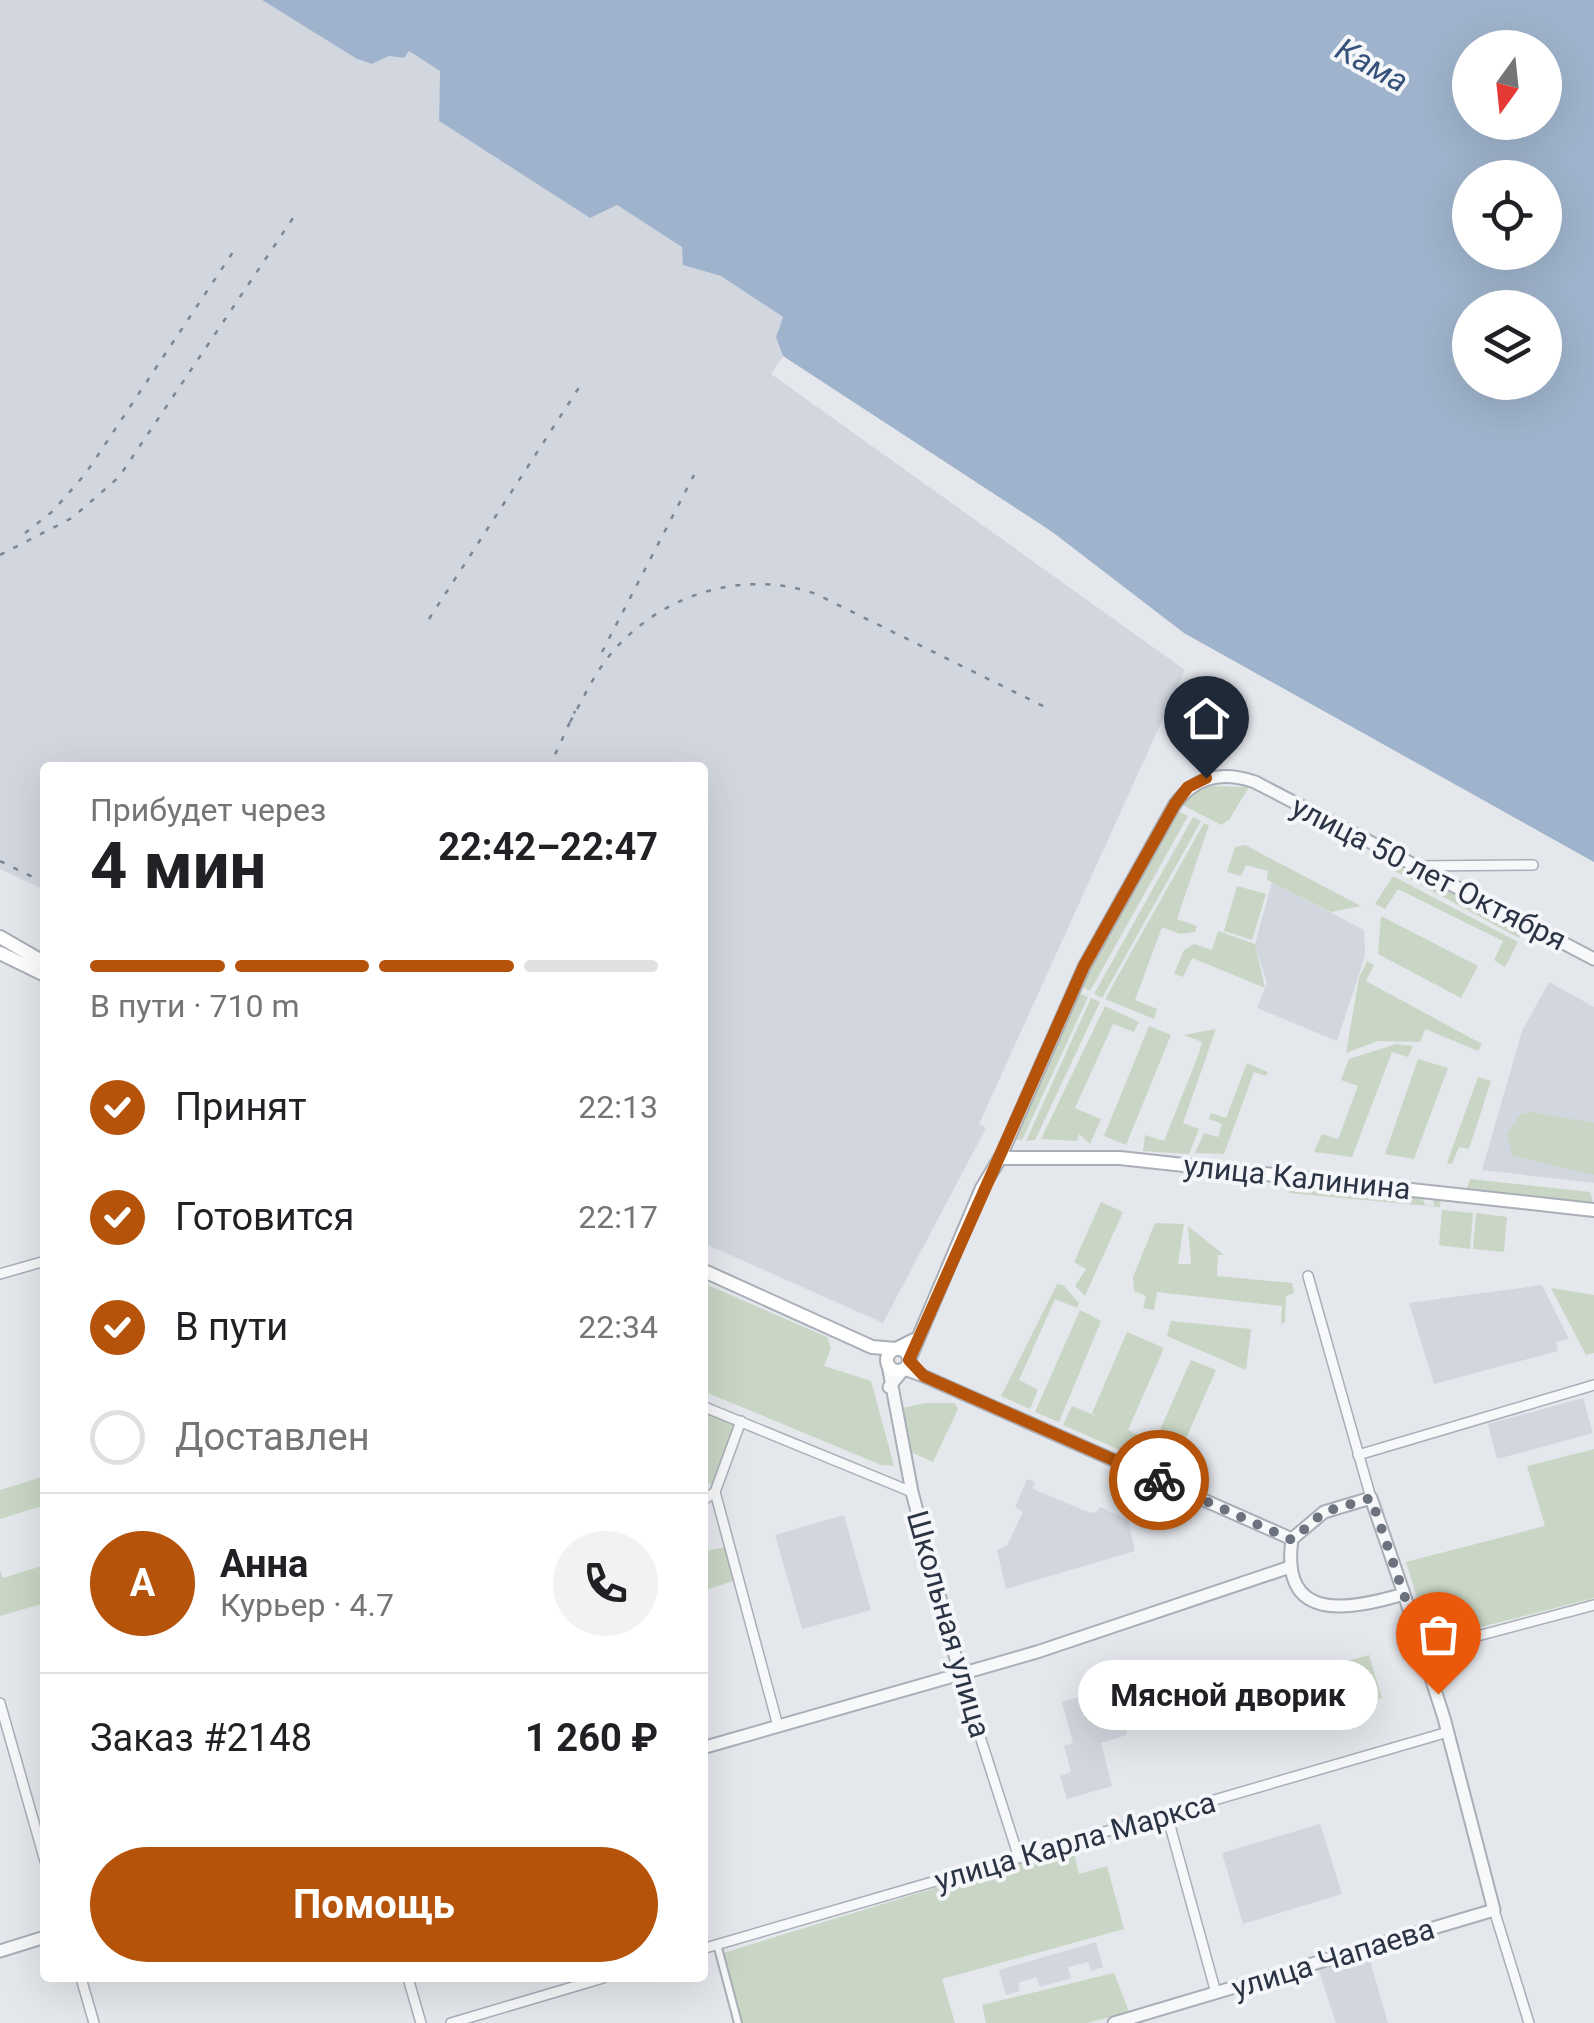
<!DOCTYPE html>
<html lang="ru">
<head>
<meta charset="utf-8">
<style>
	:root { --surface:#fff; --page:#f2f2f2; --text:#202124; --muted:#757577; --line:#e0e0e0; --accent:#b45309 }
	body { margin:0; font-family:Roboto,sans-serif; background:var(--page); color:var(--text); height:100vh; display:flex; flex-direction:column; font-size:38px; white-space:nowrap }
	* { box-sizing:border-box; margin:0 }
	p { font-size:32px; color:var(--muted) }
	.icon { flex:none; width:55px; height:55px; fill:none; stroke:currentColor; stroke-width:2; stroke-linecap:round; stroke-linejoin:round }
	.map { position:relative; flex:1; overflow:hidden }
	.details { position:absolute; left:40px; top:762px; width:668px; height:1220px; display:flex; flex-direction:column; background:var(--surface); border-radius:10px; box-shadow:0 10px 40px #0002 }
	.details>* { flex:none }
	.needle { width:65px; rotate:195deg }
	.tools { position:absolute; left:1452px; top:30px; display:grid; gap:20px }
	.tools a { display:grid; place-items:center; width:110px; height:110px; border-radius:50%; background:var(--surface); box-shadow:0 10px 40px #0002; font-size:50px }
	.pin { position:absolute; display:grid; place-items:center; width:85px; height:85px; color:#fff; margin:-102px -42px; border-radius:50% 50% 50% 0; rotate:-45deg; box-shadow:0 0 10px #0007 }
	.pin .icon { rotate:45deg }
	.courier { position:absolute; display:grid; place-items:center; width:100px; height:100px; margin:-50px; border:8px solid #b45309; border-radius:50%; background:#fff; color:#222; box-shadow:0 2px 12px #0007 }
	.bubble { position:absolute; height:70px; border-radius:35px; background:var(--surface); box-shadow:0 10px 40px #0002; font-size:32px; font-weight:700; line-height:70px; text-align:center }
	.summary em { font-style:normal; font-weight:700 }
	.summary div { display:flex; flex-direction:column-reverse }
	.summary { display:flex; align-items:center; justify-content:space-between; height:170px; padding:0 50px }
	h1 { font-size:65px; font-weight:700; line-height:75px }
	.bar { display:grid; grid-template-columns:repeat(4,1fr); gap:15px 10px; align-content:center; height:120px; padding:0 50px }
	.bar i { height:12px; border-radius:8px; background:var(--line) }
	.bar .on { background:var(--accent) }
	.bar p { grid-column:span 4 }
	.line { display:flex; align-items:center; gap:25px; padding:0 50px; border-top:2px solid var(--line) }
	.line div { flex:1 }
	.round { display:grid; place-items:center; flex:none; width:105px; height:105px; border-radius:52px; background:var(--page) }
	ol { padding:0 50px; list-style:none }
	li { display:flex; align-items:center; gap:30px; height:110px }
	li p { margin-inline-start:auto }
	li .icon { padding:10px; border-radius:50%; background:var(--accent); color:#fff; stroke-width:4 }
	li:last-child { color:var(--muted) }
	li i { width:55px; height:55px; border:5px solid var(--line); border-radius:50% }
	.cta { display:flex; gap:20px; margin-top:auto; padding:20px 50px }
	.cta a { flex:1; height:115px; border-radius:60px; background:var(--accent); color:#fff; font-size:40px; font-weight:700; line-height:115px; text-align:center }
	.map>svg:first-child { display:block }
</style>
</head>
<body>
<div class="map">
<svg width="1594" height="2023" viewBox="0 0 1594 2023">
	<rect width="100%" height="100%" fill="#e4e7ec"/>
	<path fill="#d2d6de" d="M0,0H262L357,59L372,64L389,56L404,58L409,51L440,71L439,121L590,218L617,205L683,247L684,265L721,276L783,317L778,330L783,356L771,374L1185,670L979,1124L986,1128L883,1323L703,1243L702,768H45V890L0,869Z
		M1272,882L1364,930L1365,956L1337,1041L1257,1008L1267,983L1255,944Z
		M1549,982L1594,1007V1183L1482,1170L1522,1031Z
		M1542,1285L1569,1339L1556,1342L1558,1351L1434,1384L1409,1303Z
		M1583,1398L1593,1433L1497,1459L1488,1424Z
		M1027,1479L1035,1482L1033,1489L1088,1512L1095,1513L1100,1507L1128,1520L1135,1551L1006,1589L997,1550L1007,1546L1023,1512L1015,1507Z
		M844,1515L871,1610L802,1629L775,1535Z
		M1166,1673L1174,1702L1123,1716L1127,1735L1101,1743L1112,1786L1067,1799L1060,1776L1071,1772L1064,1746L1073,1743L1062,1702Z
		M1320,1824L1342,1894L1243,1924L1222,1853Z
		M1096,1942L1103,1967L1091,1971L1088,1962L1068,1967L1071,1978L1040,1987L1036,1977L1018,1983L1020,1991L1006,1995L999,1970Z
		M1368,1954L1388,2023H1336L1318,1968Z"/>
	<path fill="#c9d6c5" d="M1207,786L1249,787L1229,820L1221,825L1183,805L1192,793Z
		M1177,811L1188,816L1090,991L1080,986Z
		M1193,817L1201,821L1102,998L1094,994Z
		M1204,823L1209,825L1177,919L1197,926L1195,932L1180,934L1162,927L1135,1000L1157,1009L1154,1019L1105,999Z
		M1245,845L1361,906L1331,912L1267,880L1268,871L1246,865L1241,876L1227,872L1235,847Z
		M1399,864L1522,931L1519,938L1395,871Z
		M1393,876L1518,942L1505,967L1494,960L1503,941L1398,889L1385,909L1375,904Z
		M1237,886L1266,894L1252,940L1224,931Z
		M1381,916L1478,966L1461,998L1378,954Z
		M1218,931L1255,944L1265,988L1192,958L1183,977L1174,974L1184,950L1194,944L1212,950Z
		M1367,961L1374,965L1366,981L1482,1044L1478,1051L1425,1029L1420,1042L1378,1041L1346,1053L1359,978Z
		M1076,992L1088,997L1022,1140L1011,1139Z
		M1091,998L1100,1002L1035,1140L1026,1141Z
		M1105,1006L1139,1022L1134,1032L1113,1024L1075,1108L1101,1119L1090,1144L1079,1134L1077,1141L1041,1139Z
		M1149,1026L1171,1035L1126,1145L1104,1136Z
		M1216,1029L1183,1123L1199,1129L1189,1154L1143,1151L1145,1135L1164,1141L1198,1056L1202,1042L1184,1035Z
		M1396,1044L1413,1046L1408,1057L1392,1052L1352,1157L1314,1152L1322,1134L1338,1139L1358,1086L1341,1080L1349,1059Z
		M1418,1059L1448,1068L1414,1159L1385,1154Z
		M1247,1063L1268,1072L1266,1076L1254,1072L1224,1154L1195,1153L1204,1133L1218,1137L1222,1124L1209,1119L1211,1113L1226,1118Z
		M1478,1077L1491,1081L1469,1149L1459,1147L1452,1164L1447,1163Z
		M1530,1112L1594,1123V1175L1513,1156L1507,1135L1520,1115Z
		M1470,1179L1590,1192L1594,1206L1466,1190Z
		M1290,1183L1421,1195L1425,1205L1434,1206L1433,1196L1441,1197L1440,1207L1289,1193Z
		M1101,1202L1123,1212L1085,1296L1075,1286L1086,1269L1074,1262Z
		M1442,1210L1473,1213L1470,1249L1439,1245Z
		M1476,1213L1507,1217L1504,1252L1473,1249Z
		M1155,1223L1184,1224L1178,1264H1191L1188,1226L1224,1255H1218L1217,1276L1292,1283L1294,1293L1286,1296L1285,1322L1281,1324L1282,1306L1157,1292L1154,1310L1143,1308L1146,1296L1134,1291L1133,1277Z
		M703,1283L827,1337L831,1348L824,1366L871,1381L894,1466L881,1465L703,1391Z
		M1057,1284L1063,1285L1079,1303L1077,1308L1055,1299L1019,1380L1038,1390L1030,1409L1001,1396Z
		M1551,1288L1594,1295V1353L1586,1355Z
		M1080,1310L1101,1321L1059,1422L1035,1412Z
		M1171,1321L1251,1329L1246,1370L1167,1336Z
		M1127,1332L1164,1348L1128,1430L1146,1439L1138,1458L1063,1425L1072,1406L1096,1416L1092,1413Z
		M1191,1360L1216,1370L1181,1450L1156,1439Z
		M925,1403H955L958,1409L933,1462L904,1449L897,1409Z
		M703,1410L737,1425L715,1483L703,1485Z
		M1594,1449V1598L1430,1640L1406,1562L1545,1526L1527,1466Z
		M45,1476V1505L0,1519V1490Z
		M702,1545L706,1551L726,1547L736,1580L703,1591Z
		M45,1565V1603L0,1616V1571L3,1578Z
		M1369,1655L1382,1698L1337,1712L1323,1668Z
		M1072,1846L1079,1874L1107,1866L1124,1929L942,1979L955,2023H740L720,1954Z
		M1114,1973L1129,2012L1087,2023H986L982,2005Z"/>
	<path fill="#9fb4cc" fill-rule="evenodd" d="M262,0H1594V862L1184,633L1051,531L783,356L776,337L783,317L721,276L683,265L682,247L617,205L590,218L439,121L440,71L409,51L404,58L389,56L372,64L357,59ZM1470,48H1545V122H1470ZM1470,178H1545V252H1470ZM1470,308H1545V382H1470Z"/>
	<g fill="none" stroke-linecap="round" stroke-linejoin="round">
		<defs>
			<path id="pedestrian" d="M717,1944L738,2023"/>
			<path id="minor" d="M1416,866L1533,865
				M0,1274L45,1261
				M1308,1276L1371,1498
				M702,1406L912,1492
				M741,1421L715,1492L778,1726
				M1358,1455L1594,1385
				M702,1501L715,1492
				M1425,1650L1594,1605
				M960,1674L1019,1858
				M0,1703L45,1861
				M1167,1815L1216,1993
				M1494,1910L1529,2023
				M702,1949L1448,1732
				M81,1978L94,2023
				M408,1978L421,2023
				M451,2023L603,1978"/>
			<path id="tertiary" d="M1000,1158L1084,967L1175,804C1196,776 1222,771 1255,782L1594,959
				M888,1365L912,1492L960,1674
				M889,1387L904,1369L921,1375L1292,1539
				M1371,1498L1404,1594C1349,1610 1280,1624 1292,1539L1324,1512Z
				M702,1748L1037,1652L1290,1567
				M0,1951L45,1937
				M1114,2023L1494,1910L1444,1718L1404,1594"/>
			<path id="secondary" d="M0,937L45,963
				M0,953L45,975
				M702,1270L872,1347L896,1349L914,1340
				M887 1360a11 11 0 1 1 22 0a11 11 0 1 1-22 0Z
				M909,1360L982,1188L1000,1158H1120L1594,1210"/>
		</defs>
		<use href="#pedestrian" stroke="#a9aeb7" stroke-width="10"/>
		<use href="#minor" stroke="#a9aeb7" stroke-width="12"/>
		<use href="#tertiary" stroke="#a9aeb7" stroke-width="15"/>
		<use href="#secondary" stroke="#a9aeb7" stroke-width="16"/>
		<use href="#pedestrian" stroke="#f7f8fa" stroke-width="6"/>
		<use href="#minor" stroke="#f7f8fa" stroke-width="9"/>
		<use href="#tertiary" stroke="#f7f8fa" stroke-width="11"/>
		<use href="#secondary" stroke="#fff" stroke-width="12"/>
		<path stroke="#7d8696" stroke-width="2.5" stroke-dasharray="5 10" stroke-linecap="butt" d="M25,533L53,511L86,473L235,249
			M0,555L72,518L119,477L293,218
			M429,619L580,386
			M602,652L694,475
			M570,722C584,697 596,670 615,649C665,593 745,569 816,594L1047,708
			M549,768L575,711
			M0,861L45,883"/>
	</g>
	<g fill="none" stroke-linecap="round" stroke-linejoin="round">
		<path stroke="#6c737f" stroke-width="10" stroke-dasharray="0 18" d="M1159,1480L1292,1540L1324,1512L1371,1498L1438,1694"/>
		<path stroke="#b45309" stroke-width="12" d="M1159,1480L924,1376L909,1360L1084,966L1175,804L1188,787L1206,778"/>
	</g>
	<g text-anchor="middle" dominant-baseline="central" stroke-width="8" stroke-linejoin="round" paint-order="stroke">
		<g font-size="30" fill="#2b3445" stroke="#f4f6f9">
			<text transform="translate(1429 873) rotate(27)">улица 50 лет Октября</text>
			<text transform="translate(1297 1177) rotate(6)">улица Калинина</text>
			<text transform="translate(949 1624) rotate(74)">Школьная улица</text>
			<text transform="translate(1075 1841) rotate(-16)">улица Карла Маркса</text>
			<text transform="translate(1333 1958) rotate(-17)">улица Чапаева</text>
		</g>
		<g font-size="32" font-style="italic" fill="#34527a" stroke="#f4f6f9">
			<text transform="translate(1372 65) rotate(29)">Кама</text>
		</g>
	</g>
</svg>
<div class="tools">
<a><svg class="needle" viewBox="-14 -14 28 28"><path d="M0-13l5 13h-10z" fill="#e53935"/><path d="M0 13l5-13h-10z" fill="#757577"/></svg></a>
<a><svg class="icon" aria-label="locate" viewBox="0 0 24 24"><circle cx="12" cy="12" r="6"/><path d="M12 2v4M12 18v4M2 12h4M18 12h4"/></svg></a>
<a><svg class="icon" aria-label="layers" viewBox="0 0 24 24"><path d="M12 4l9 5-9 5-9-5zM3 14l9 5 9-5"/></svg></a>
</div>
<div class="pin" style="left:1438px;top:1694px;background:#ea580c"><svg class="icon" aria-label="bag" viewBox="0 0 24 24"><path d="M5 8h14l-1 12H6zM9 8a3 3 0 0 1 6 0"/></svg></div>
<div class="pin" style="left:1206px;top:778px;background:#1f2937"><svg class="icon" aria-label="home" viewBox="0 0 24 24"><path d="M3 11l9-7 9 7M6 9v11h12V9"/></svg></div>
<div class="courier" style="left:1159px;top:1480px"><svg class="icon" aria-label="bike" viewBox="0 0 24 24"><circle cx="6" cy="16" r="4"/><circle cx="18" cy="16" r="4"/><path d="M6 16l4-8h5l3 8M10 8l3 8H6M13 5h3"/></svg></div>
<div class="bubble" style="left:1078px;top:1660px;width:300px">Мясной дворик</div>
<section class="details">
<div class="summary"><div><h1>4 мин</h1><p>Прибудет через</p></div><em>22:42–22:47</em></div>
<div class="bar"><i class="on"></i><i class="on"></i><i class="on"></i><i></i><p>В пути · 710 m</p></div>
<ol>
<li><svg class="icon" aria-label="check" viewBox="0 0 24 24"><path d="M5 12l5 5 9-10"/></svg>Принят<p>22:13</p></li>
<li><svg class="icon" aria-label="check" viewBox="0 0 24 24"><path d="M5 12l5 5 9-10"/></svg>Готовится<p>22:17</p></li>
<li><svg class="icon" aria-label="check" viewBox="0 0 24 24"><path d="M5 12l5 5 9-10"/></svg>В пути<p>22:34</p></li>
<li><i></i>Доставлен</li>
</ol>
<div class="line" style="height:180px"><b class="round" style="background:var(--accent);color:#fff">А</b><div><b>Анна</b><p>Курьер · 4.7</p></div><a class="round"><svg class="icon" aria-label="phone" viewBox="0 0 24 24"><path d="M5 4h4l2 5-3 2q2 4 5 5l2-3 5 2v4C11 20 4 13 5 4z"/></svg></a></div>
<div class="line" style="height:130px"><div>Заказ #2148</div><b>1 260 ₽</b></div>
<div class="cta"><a>Помощь</a></div>
</section>
</div>
</body>
</html>
